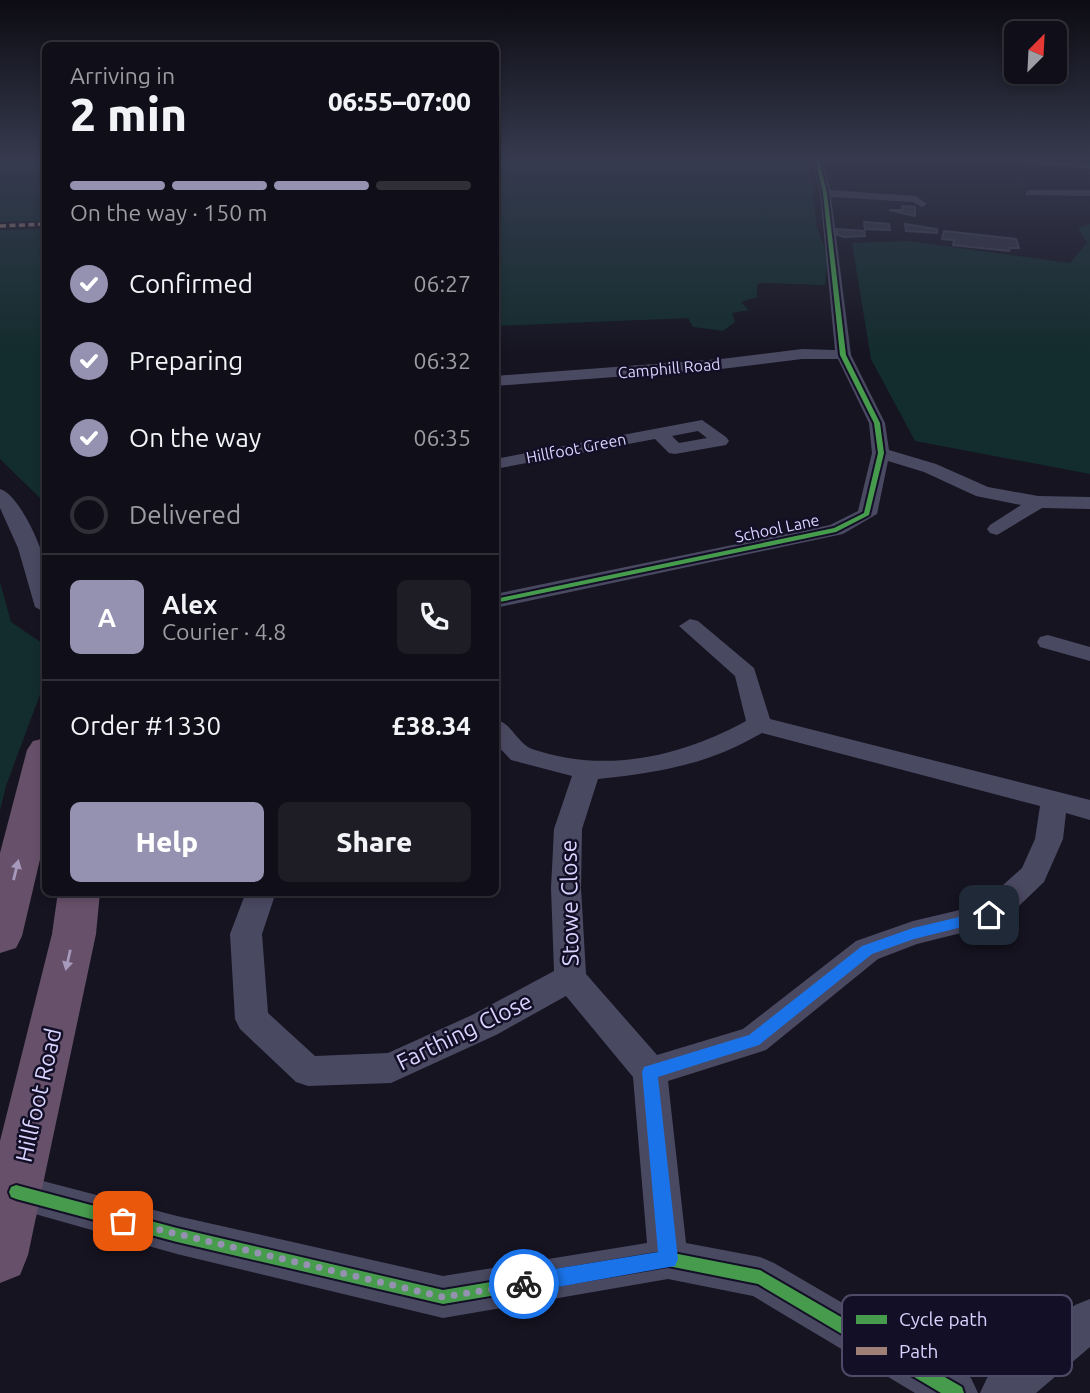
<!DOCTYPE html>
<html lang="en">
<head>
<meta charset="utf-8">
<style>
	:root { --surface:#100f19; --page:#1e1d26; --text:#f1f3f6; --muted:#9c9ca2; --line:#302f38; --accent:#9591b1 }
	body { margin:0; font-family:Ubuntu,sans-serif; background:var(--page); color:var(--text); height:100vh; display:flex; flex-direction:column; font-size:26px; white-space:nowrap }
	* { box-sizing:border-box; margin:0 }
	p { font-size:23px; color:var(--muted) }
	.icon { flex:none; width:38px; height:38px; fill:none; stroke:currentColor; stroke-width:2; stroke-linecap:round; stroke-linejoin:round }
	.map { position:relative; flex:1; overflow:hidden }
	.sheet { position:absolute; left:42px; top:42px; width:457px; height:854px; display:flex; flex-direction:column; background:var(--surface); border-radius:10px; box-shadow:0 4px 10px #0003,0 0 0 2px var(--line) }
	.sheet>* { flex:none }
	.needle { width:46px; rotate:24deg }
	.tools { position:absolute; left:1004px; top:21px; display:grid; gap:14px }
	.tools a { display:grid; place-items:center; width:63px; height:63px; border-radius:10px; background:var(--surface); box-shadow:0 4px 10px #0003,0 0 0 2px var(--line); font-size:35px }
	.pin { position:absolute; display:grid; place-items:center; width:60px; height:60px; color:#fff; margin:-30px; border-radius:14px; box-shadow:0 4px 10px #0006 }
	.courier { position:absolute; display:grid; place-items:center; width:70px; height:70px; margin:-35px; border:5px solid #1a73e8; border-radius:50%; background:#fff; color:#222; box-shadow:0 2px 9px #0007 }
	.overview em { font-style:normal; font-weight:800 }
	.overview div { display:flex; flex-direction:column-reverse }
	.overview { display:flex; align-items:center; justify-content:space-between; height:119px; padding:0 28px }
	h1 { font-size:46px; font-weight:800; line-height:52px }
	.bar { display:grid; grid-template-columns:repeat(4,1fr); gap:10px 7px; align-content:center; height:84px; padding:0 28px }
	.bar i { height:9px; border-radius:5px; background:var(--line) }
	.bar .active { background:var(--accent) }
	.bar p { grid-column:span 4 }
	.line { display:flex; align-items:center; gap:18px; padding:0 28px; border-top:2px solid var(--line) }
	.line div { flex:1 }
	.round { display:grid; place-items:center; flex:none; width:74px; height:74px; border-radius:10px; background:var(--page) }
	ol { padding:0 28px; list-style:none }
	li { display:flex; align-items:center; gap:21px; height:77px }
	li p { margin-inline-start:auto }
	li .icon { padding:7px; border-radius:50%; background:var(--accent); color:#fff; stroke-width:4 }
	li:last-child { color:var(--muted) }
	li i { width:38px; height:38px; border:4px solid var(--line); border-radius:50% }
	.action { display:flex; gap:14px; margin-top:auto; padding:14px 28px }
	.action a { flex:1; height:80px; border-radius:10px; background:var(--accent); color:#fff; font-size:28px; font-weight:800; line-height:80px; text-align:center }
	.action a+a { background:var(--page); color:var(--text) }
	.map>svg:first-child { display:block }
</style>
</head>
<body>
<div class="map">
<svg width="1090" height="1393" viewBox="0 0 1090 1393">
	<rect width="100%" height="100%" fill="#161421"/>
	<path fill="#132c2d" d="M0,159H45V221L0,222Z
		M495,159H811L816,224L828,257L825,285L760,283L757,285V297L741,302L749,310L732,313L735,322L723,331L693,327L688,318L495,326Z
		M1090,224V474L915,441L871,359L852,243L908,241L1070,263L1087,243L1078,228Z
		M45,229H46L45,511L40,498L0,459V230Z
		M0,582L11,622L45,645V681L6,786L0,811Z"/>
	<path fill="#343243" stroke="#433f54" stroke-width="2" d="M902,206L915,207V216L889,210H902Z
		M864,222L889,224L890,230L865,229Z
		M905,224L937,229V233L906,231Z
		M836,229L864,231L865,236L844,237L837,235Z
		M944,231L1016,239L1019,248H1010L1009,251L953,245L954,240L942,239Z"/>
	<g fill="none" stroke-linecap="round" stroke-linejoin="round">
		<path fill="#4a4962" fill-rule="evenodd" d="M812,159H822L830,190L916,196L927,204L922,207L913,202L831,197L851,355L885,423L889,450L936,464L988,487L1038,496L1090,497V509L1042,508L997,535L990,533L987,529L990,525L1021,505L976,496L924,472L888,461L877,514L843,534L495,608V594L830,525L858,511L872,453L869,423L838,359H802L721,369L495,386V376L721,359L802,349L835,350L820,193Z
			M1000,159L1090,163V169L1005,162Z
			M1030,190H1090V196L1026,195V191Z
			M702,420L726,437L729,441L726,445L675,454L669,453L655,439L495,469V459ZM698,431L707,438L679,443L672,436Z
			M0,489C19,494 44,550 46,569C47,583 46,599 46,613L35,607L18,548L0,508Z
			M690,619L698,621L754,668L770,719L1090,800V820L1066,813L1063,839L1044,882L1001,923L917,944L878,959L766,1050L668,1081L686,1243L760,1257L774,1263L971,1378L978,1393H915L753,1296L668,1279L443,1318L177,1254L3,1205L0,1185L3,1179L16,1174L177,1216L443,1276L647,1243L633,1077L566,996L496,1035L391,1083L308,1086L296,1082L240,1029L235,1019L230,934L246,892H276L262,934L268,1013L315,1056L388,1053L472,1015L554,971L551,888L554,829L572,776L511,760L495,743V719C512,723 517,743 532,749C605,774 680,757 746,721L735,676L679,626ZM762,733L1040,806L1035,839L1022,868L981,905L913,921L856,941L743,1029L657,1055L586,974L581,888L582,829L598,779C662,772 706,765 762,733Z
			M1048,635L1090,647V661L1040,647L1037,642L1040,637Z
			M1090,1299V1347L1036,1393H980L987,1378L1075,1305Z"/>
		<path fill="#67516a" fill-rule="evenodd" d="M46,738V834L22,936L16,948L0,953V853L27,750L33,741Z
			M58,892H100L96,934L28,1255L20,1275L0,1283V1141L52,934Z"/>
		<path stroke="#9e8076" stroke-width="3.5" stroke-dasharray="6 3.5" stroke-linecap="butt" d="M0,226L46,224"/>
		<defs>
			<path id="cycleway" d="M815,159H819L827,193L846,355L880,423L884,453L869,515L836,532L495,603V599L834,528L864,513L878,453L874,423L840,355L823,193Z
				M16,1185L177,1228L443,1290L668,1252L760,1270L962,1387L964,1393H941L758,1284L668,1266L443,1304L177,1242L16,1199L11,1197L9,1192L11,1187Z"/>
		</defs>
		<use href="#cycleway" stroke="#130f26" stroke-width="4"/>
		<use href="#cycleway" fill="#469c4c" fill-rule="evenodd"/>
	</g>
	<defs><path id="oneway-solid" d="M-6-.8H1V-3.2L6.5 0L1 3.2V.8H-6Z" transform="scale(1.75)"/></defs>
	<g fill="#a699bc">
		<use href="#oneway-solid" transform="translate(16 870) rotate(-76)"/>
		<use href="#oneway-solid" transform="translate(68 960) rotate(103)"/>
	</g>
	<linearGradient id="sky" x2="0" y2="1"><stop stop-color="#0c0b12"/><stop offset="0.45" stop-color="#363a4e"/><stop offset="1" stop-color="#363a4e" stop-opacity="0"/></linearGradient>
	<rect width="1090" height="354" fill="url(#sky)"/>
	<path fill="#1a73e8" d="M989,910L997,915L994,919L914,939L872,954L759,1045L658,1077L678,1259L675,1266L524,1293L517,1290L514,1284L517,1277L524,1274L658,1252L642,1072L644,1067L749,1035L862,946L913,928Z"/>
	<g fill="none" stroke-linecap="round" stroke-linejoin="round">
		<path stroke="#9591b1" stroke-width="7" stroke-dasharray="0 12.6" d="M123,1221L443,1297L524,1284"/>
	</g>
	<g text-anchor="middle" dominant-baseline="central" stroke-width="5" stroke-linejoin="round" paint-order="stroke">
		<g font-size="16" fill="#d9d4ff" stroke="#130f26">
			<text transform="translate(669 368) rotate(-5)">Camphill Road</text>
			<text transform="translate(576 448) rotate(-11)">Hillfoot Green</text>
			<text transform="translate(777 528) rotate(-12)">School Lane</text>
		</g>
		<g font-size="23" fill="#d9d4ff" stroke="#130f26">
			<text transform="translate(569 903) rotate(-91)">Stowe Close</text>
			<text transform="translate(464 1031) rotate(-26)">Farthing Close</text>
			<text transform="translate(38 1095) rotate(-77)">Hillfoot Road</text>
		</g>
	</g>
	<rect x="842" y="1295" width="230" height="81" rx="10" fill="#130f26" stroke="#4e4a67" stroke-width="2"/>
	<rect x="856" y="1315" width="31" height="9" fill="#469c4c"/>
	<rect x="856" y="1347" width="31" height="8" fill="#9e8076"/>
	<g font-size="19" fill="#d9d4ff">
		<text x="899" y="1326">Cycle path</text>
		<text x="899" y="1358">Path</text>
	</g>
</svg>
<div class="tools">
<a><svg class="needle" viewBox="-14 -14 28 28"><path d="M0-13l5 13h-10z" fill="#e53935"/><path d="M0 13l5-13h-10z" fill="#9c9ca2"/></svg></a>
</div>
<div class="pin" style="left:123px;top:1221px;background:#ea580c"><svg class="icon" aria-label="bag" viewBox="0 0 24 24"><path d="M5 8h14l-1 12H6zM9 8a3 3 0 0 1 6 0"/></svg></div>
<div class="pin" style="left:989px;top:915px;background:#1f2937"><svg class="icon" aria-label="home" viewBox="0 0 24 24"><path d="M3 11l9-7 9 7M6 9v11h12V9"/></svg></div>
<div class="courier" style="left:524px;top:1284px"><svg class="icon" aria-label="bike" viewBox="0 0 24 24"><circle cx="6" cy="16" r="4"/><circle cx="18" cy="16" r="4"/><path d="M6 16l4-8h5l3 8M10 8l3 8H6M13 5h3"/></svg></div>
<section class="sheet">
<div class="overview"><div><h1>2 min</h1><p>Arriving in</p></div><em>06:55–07:00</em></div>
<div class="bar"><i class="active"></i><i class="active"></i><i class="active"></i><i></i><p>On the way · 150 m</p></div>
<ol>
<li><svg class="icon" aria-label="check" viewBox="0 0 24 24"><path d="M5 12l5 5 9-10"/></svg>Confirmed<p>06:27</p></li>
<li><svg class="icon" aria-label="check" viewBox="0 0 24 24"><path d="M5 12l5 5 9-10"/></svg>Preparing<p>06:32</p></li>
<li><svg class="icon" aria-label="check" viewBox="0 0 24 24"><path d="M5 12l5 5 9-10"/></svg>On the way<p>06:35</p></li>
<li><i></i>Delivered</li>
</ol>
<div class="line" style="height:126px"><b class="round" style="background:var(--accent);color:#fff">A</b><div><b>Alex</b><p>Courier · 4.8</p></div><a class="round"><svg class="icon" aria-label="phone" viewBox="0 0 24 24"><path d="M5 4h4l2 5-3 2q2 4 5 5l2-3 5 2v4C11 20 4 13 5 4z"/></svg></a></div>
<div class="line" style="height:91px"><div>Order #1330</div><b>£38.34</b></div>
<div class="action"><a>Help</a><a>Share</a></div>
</section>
</div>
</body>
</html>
